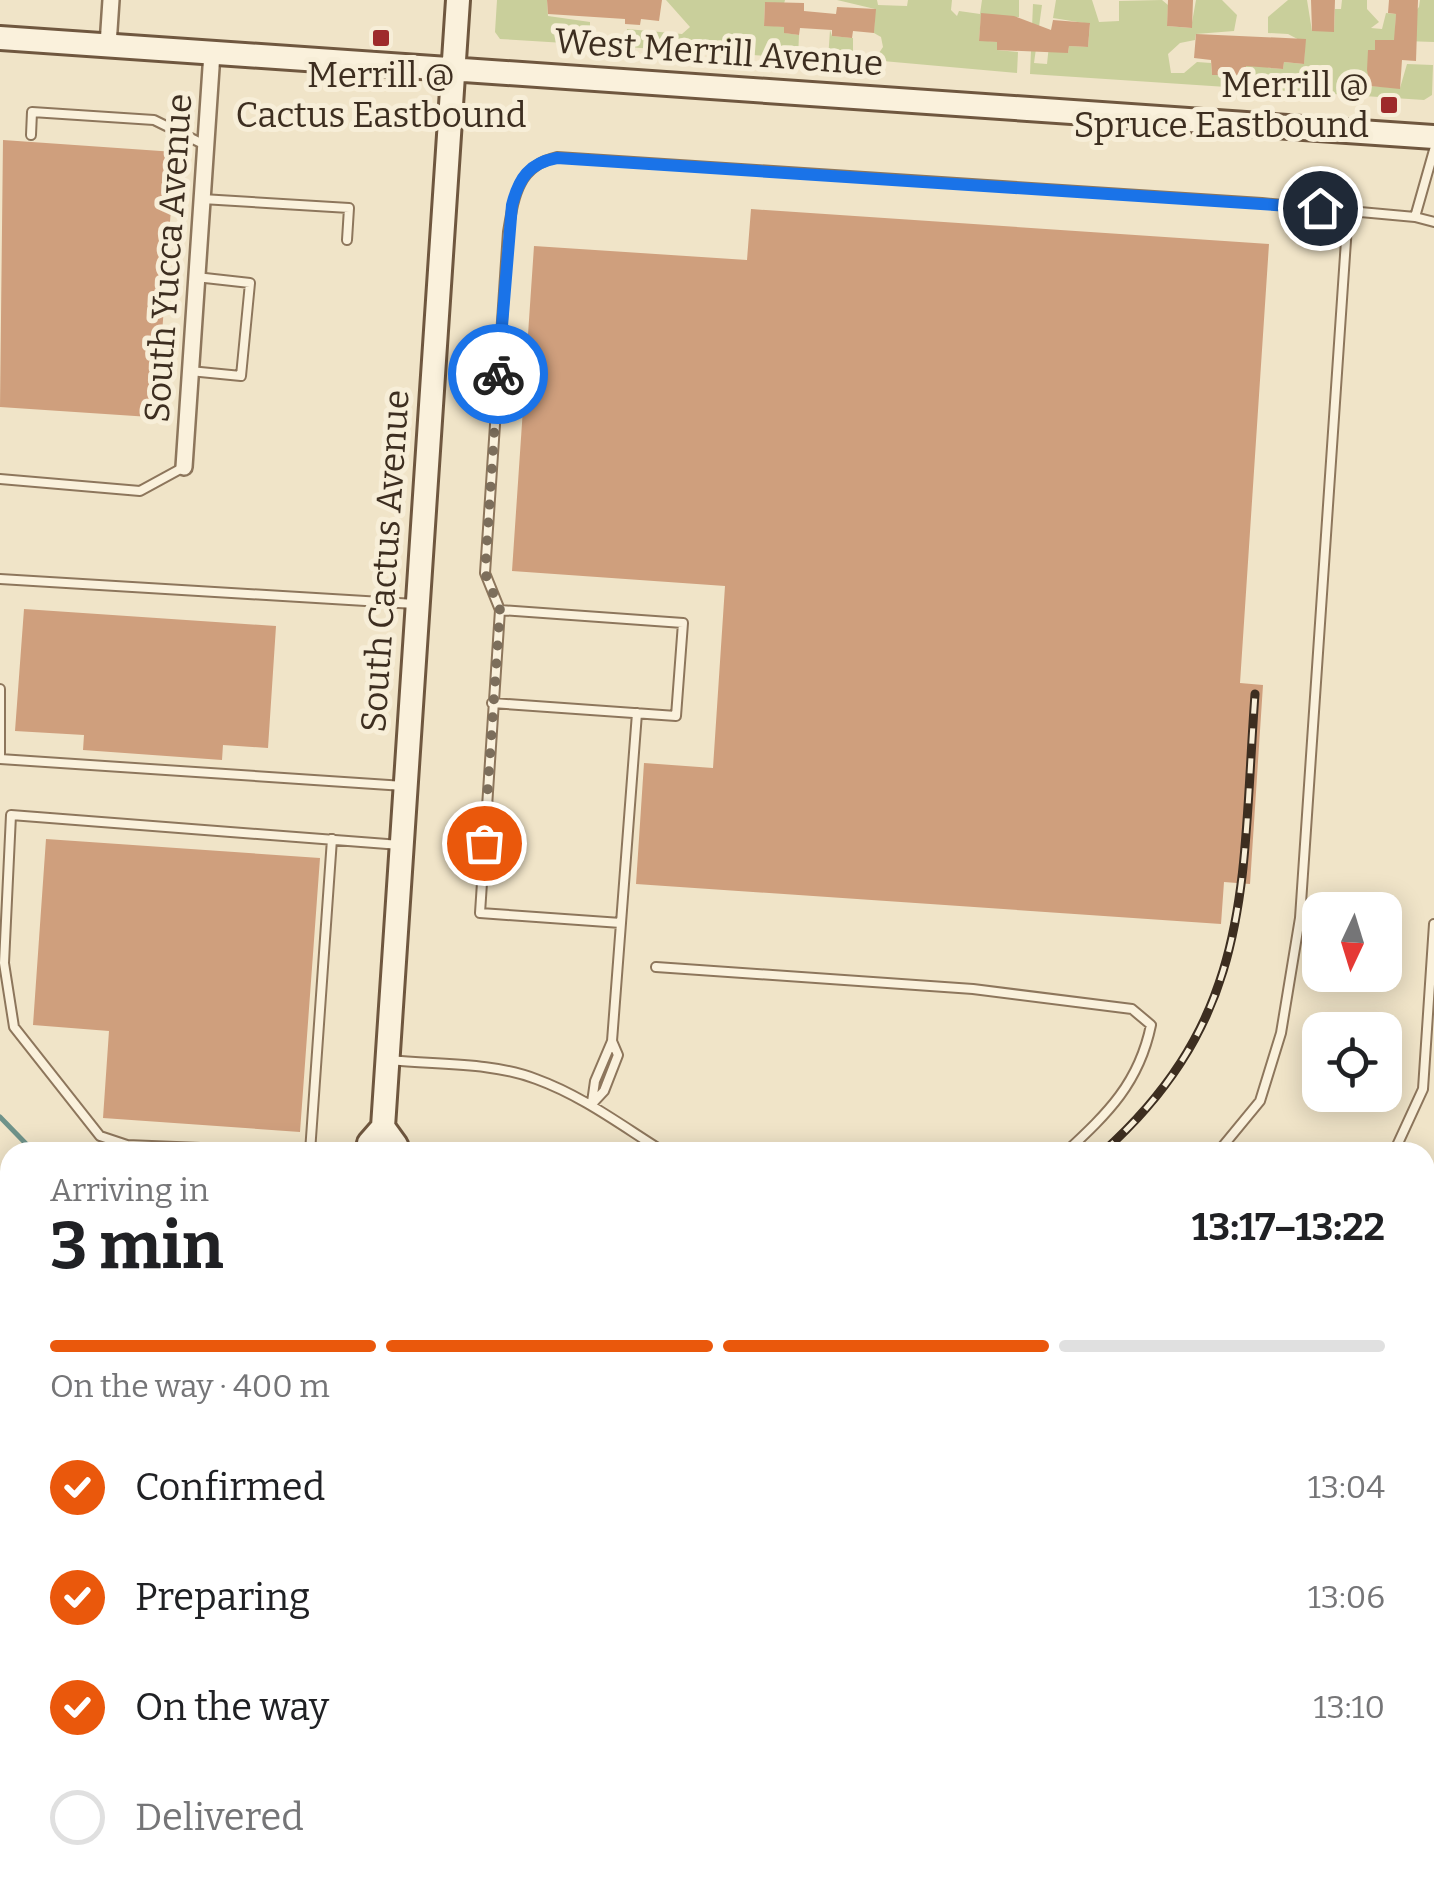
<!DOCTYPE html>
<html lang="en">
<head>
<meta charset="utf-8">
<style>
	:root { --surface:#fff; --page:#f2f2f2; --text:#202124; --muted:#757577; --line:#e0e0e0; --accent:#ea580c }
	body { margin:0; font-family:Bitter,serif; background:var(--page); color:var(--text); height:100vh; display:flex; flex-direction:column; font-size:38px; white-space:nowrap }
	* { box-sizing:border-box; margin:0 }
	p { font-size:32px; color:var(--muted) }
	.icon { flex:none; width:55px; height:55px; fill:none; stroke:currentColor; stroke-width:2; stroke-linecap:round; stroke-linejoin:round }
	.map { position:relative; flex:1; overflow:hidden }
	.details { position:absolute; left:0px; top:1142px; width:1435px; height:752px; display:flex; flex-direction:column; background:var(--surface); border-radius:30px 30px 0 0; box-shadow:0 5px 25px #0003 }
	.details>* { flex:none }
	.needle { width:65px; rotate:184deg }
	.buttons { position:absolute; left:1302px; top:892px; display:grid; gap:20px }
	.buttons a { display:grid; place-items:center; width:100px; height:100px; border-radius:20px; background:var(--surface); box-shadow:0 5px 25px #0003; font-size:50px }
	.pin { position:absolute; display:grid; place-items:center; width:85px; height:85px; color:#fff; margin:-42px; border:5px solid #fff; border-radius:50%; box-shadow:0 2px 10px #0007 }
	.courier { position:absolute; display:grid; place-items:center; width:100px; height:100px; margin:-50px; border:8px solid #1a73e8; border-radius:50%; background:#fff; color:#222; box-shadow:0 2px 12px #0007 }
	.overview em { font-style:normal; font-weight:700 }
	.overview div { display:flex; flex-direction:column-reverse }
	.overview { display:flex; align-items:center; justify-content:space-between; height:170px; padding:0 50px }
	h1 { font-size:65px; font-weight:700; line-height:75px }
	.bar { display:grid; grid-template-columns:repeat(4,1fr); gap:15px 10px; align-content:center; height:120px; padding:0 50px }
	.bar i { height:12px; border-radius:8px; background:var(--line) }
	.bar .selected { background:var(--accent) }
	.bar p { grid-column:span 4 }
	ol { padding:0 50px; list-style:none }
	li { display:flex; align-items:center; gap:30px; height:110px }
	li p { margin-inline-start:auto }
	li .icon { padding:10px; border-radius:50%; background:var(--accent); color:#fff; stroke-width:4 }
	li:last-child { color:var(--muted) }
	li i { width:55px; height:55px; border:5px solid var(--line); border-radius:50% }
	.map>svg:first-child { display:block }
</style>
</head>
<body>
<div class="map">
<svg width="1434" height="1893" viewBox="0 0 1434 1893">
	<rect width="100%" height="100%" fill="#f0e4c8"/>
	<path fill="#c9cf9b" d="M497,0H547L548,16L590,22V35L598,36L597,45L500,39L495,32Z
		M666,0H785L784,4L765,2L764,25L784,27L785,33L799,35L798,58L625,47L627,29L682,34L690,27Z
		M837,0H877L878,5L907,6L908,0H952L951,10L957,16L959,11L980,14L982,0H1019V17H981L979,40L997,42V50L1018,52L1017,73L849,58L828,60L830,30L832,36L853,38V55L877,56L883,47L881,37L874,33L875,9Z
		M1056,0H1092L1099,22L1119,21V1L1162,0L1168,5L1167,26L1191,28L1196,0H1222L1237,15L1234,31L1196,34L1195,40L1180,43L1168,54L1171,73H1184L1197,62L1211,63L1212,75L1245,74L1247,53L1269,68L1283,69L1284,62L1304,64L1305,43L1288,34L1268,33V17L1288,0H1307L1312,31H1334L1335,9H1341L1342,0H1367V9L1379,22L1371,28L1382,29L1386,13L1396,14L1395,34L1419,7L1420,0H1434V42L1376,40L1375,50H1368L1370,86L1400,88L1407,64L1433,65L1432,95L1424,100L1030,74L1033,4L1042,5L1034,63L1047,64L1049,45L1068,53L1069,46L1088,47L1090,24L1053,18Z"/>
	<g fill="none" stroke-linecap="round" stroke-linejoin="round">
		<path stroke="#6f938a" stroke-width="5" d="M0,1117L34,1152
			M401,1893L402,1885"/>
	</g>
	<path fill="#cf9f7d" d="M547,0H662L659,21L641,19L640,25L625,24V19L548,14Z
		M1168,0H1193L1192,28L1167,26Z
		M1311,0H1335L1334,32L1312,31Z
		M1389,0H1418L1416,61L1402,60L1400,89L1370,86L1367,70L1368,50H1375V40H1394L1396,14L1388,13Z
		M765,2L804,3V11L836,14L837,7L876,9L874,33L853,31L852,38L832,36V30L800,28L799,35L784,33V27L764,26Z
		M981,13L1014,16L1051,30L1053,20L1090,23L1088,47L1069,46L1068,53L997,50V42L979,41Z
		M1196,34L1306,39L1304,64L1284,62L1283,69L1246,66L1245,75H1212L1211,60L1194,58Z
		M3,140L175,152L157,404L150,417L0,407Z
		M751,209L1269,244L1240,683L1263,685L1250,884L1224,882L1221,924L636,884L644,763L713,768L725,586L512,571L534,246L747,260Z
		M24,609L276,626L268,748L223,745L222,760L83,750L84,735L15,731Z
		M46,839L320,858L300,1132L103,1118L109,1031L33,1025Z"/>
	<g fill="none" stroke-linecap="round" stroke-linejoin="round">
		<defs>
			<path id="service" d="M31,135L32,112L154,120L205,145
				M202,199L349,208L347,240
				M1415,217L1434,222
				M190,371L241,376L250,283L196,277
				M0,479L140,491L184,467
				M0,579L415,604
				M500,610L480,913L621,923L612,1041L618,1055L604,1091L591,1105
				M0,689V759L404,786
				M492,703L676,716L683,623L500,610L485,573L508,232C514,196 518,166 557,157L1262,203L1415,217L1434,150
				M621,923L637,713
				M656,967L973,989L1132,1009L1151,1025C1139,1083 1108,1113 1066,1152
				M390,1060C437,1065 492,1062 536,1079C583,1096 622,1126 664,1152
				M592,1102L595,1081L612,1041
				M296,1152L127,1145L100,1136L14,1027L4,963L11,815L400,845
				M310,1152L332,839
				M1218,1152L1260,1101L1281,1033L1300,918L1348,211
				M1394,1152L1423,1089L1434,924
				M0,1274L10,1275
				M0,1527L10,1528
				M0,1595L10,1596
				M1425,1637L1434,1631
				M0,1710L10,1606
				M447,1893L448,1885
				M546,1893V1885
				M573,1893V1885
				M686,1893V1885
				M713,1893V1885
				M873,1893L874,1885
				M1331,1893V1885"/>
			<path id="minor" d="M108,45L111,0
				M184,467L212,53
				M1394,1893V1885"/>
			<path id="secondary" d="M0,38L1434,137
				M383,1127L396,1145V1152
				M368,1152L369,1143L383,1127L458,0
				M333,1893L334,1885"/>
		</defs>
		<use href="#service" stroke="#8d765c" stroke-width="12"/>
		<use href="#minor" stroke="#8d765c" stroke-width="20"/>
		<use href="#secondary" stroke="#6f573f" stroke-width="28"/>
		<path stroke="#8d765c" stroke-width="2.5" stroke-dasharray="8 5" stroke-linecap="butt" d="M363,1893L364,1885"/>
		<use href="#service" stroke="#faf1dc" stroke-width="8"/>
		<use href="#minor" stroke="#faf1dc" stroke-width="15"/>
		<use href="#secondary" stroke="#faf1dc" stroke-width="22"/>
		<defs>
			<path id="rail" d="M1103,1152C1255,1015 1241,883 1255,694
				M0,1210L10,1211
				M1425,1247H1434
				M1425,1268H1434"/>
		</defs>
		<use href="#rail" stroke="#3d2e20" stroke-width="9"/>
		<use href="#rail" stroke="#f7eed8" stroke-width="5" stroke-dasharray="15" stroke-linecap="butt"/>
	</g>
	<g fill="none" stroke-linecap="round" stroke-linejoin="round">
		<path stroke="#7c6e5b" stroke-width="10" stroke-dasharray="0 18" d="M484,843L500,610L485,573L498,374"/>
		<path stroke="#1a73e8" stroke-width="12" d="M498,374L512,205C519,178 529,163 557,158L1320,208"/>
	</g>
	<g fill="#9e2a2b" stroke="#f7eed8" stroke-width="4">
		<rect x="371" y="28" width="20" height="20" rx="5"/>
		<rect x="1379" y="95" width="20" height="20" rx="5"/>
	</g>
	<g text-anchor="middle" dominant-baseline="central" stroke-width="10" stroke-linejoin="round" paint-order="stroke">
		<g font-size="35" fill="#3d2e20" stroke="#f7eed8">
			<text transform="translate(719 52) rotate(4)">West Merrill Avenue</text>
			<text transform="translate(168 258) rotate(-86)">South Yucca Avenue</text>
			<text transform="translate(385 561) rotate(-86)">South Cactus Avenue</text>
		</g>
		<g font-size="35" fill="#3d2e20" stroke="#f7eed8">
			<text x="381" y="75">Merrill @<tspan x="381" dy="40">Cactus Eastbound</tspan></text>
			<text x="1369" y="85" text-anchor="end">Merrill @<tspan x="1369" dy="40">Spruce Eastbound</tspan></text>
		</g>
	</g>
</svg>
<div class="buttons">
<a><svg class="needle" viewBox="-14 -14 28 28"><path d="M0-13l5 13h-10z" fill="#e53935"/><path d="M0 13l5-13h-10z" fill="#757577"/></svg></a>
<a><svg class="icon" aria-label="locate" viewBox="0 0 24 24"><circle cx="12" cy="12" r="6"/><path d="M12 2v4M12 18v4M2 12h4M18 12h4"/></svg></a>
</div>
<div class="pin" style="left:484px;top:843px;background:#ea580c"><svg class="icon" aria-label="bag" viewBox="0 0 24 24"><path d="M5 8h14l-1 12H6zM9 8a3 3 0 0 1 6 0"/></svg></div>
<div class="pin" style="left:1320px;top:208px;background:#1f2937"><svg class="icon" aria-label="home" viewBox="0 0 24 24"><path d="M3 11l9-7 9 7M6 9v11h12V9"/></svg></div>
<div class="courier" style="left:498px;top:374px"><svg class="icon" aria-label="bike" viewBox="0 0 24 24"><circle cx="6" cy="16" r="4"/><circle cx="18" cy="16" r="4"/><path d="M6 16l4-8h5l3 8M10 8l3 8H6M13 5h3"/></svg></div>
<section class="details">
<div class="overview"><div><h1>3 min</h1><p>Arriving in</p></div><em>13:17–13:22</em></div>
<div class="bar"><i class="selected"></i><i class="selected"></i><i class="selected"></i><i></i><p>On the way · 400 m</p></div>
<ol>
<li><svg class="icon" aria-label="check" viewBox="0 0 24 24"><path d="M5 12l5 5 9-10"/></svg>Confirmed<p>13:04</p></li>
<li><svg class="icon" aria-label="check" viewBox="0 0 24 24"><path d="M5 12l5 5 9-10"/></svg>Preparing<p>13:06</p></li>
<li><svg class="icon" aria-label="check" viewBox="0 0 24 24"><path d="M5 12l5 5 9-10"/></svg>On the way<p>13:10</p></li>
<li><i></i>Delivered</li>
</ol>
</section>
</div>
</body>
</html>
